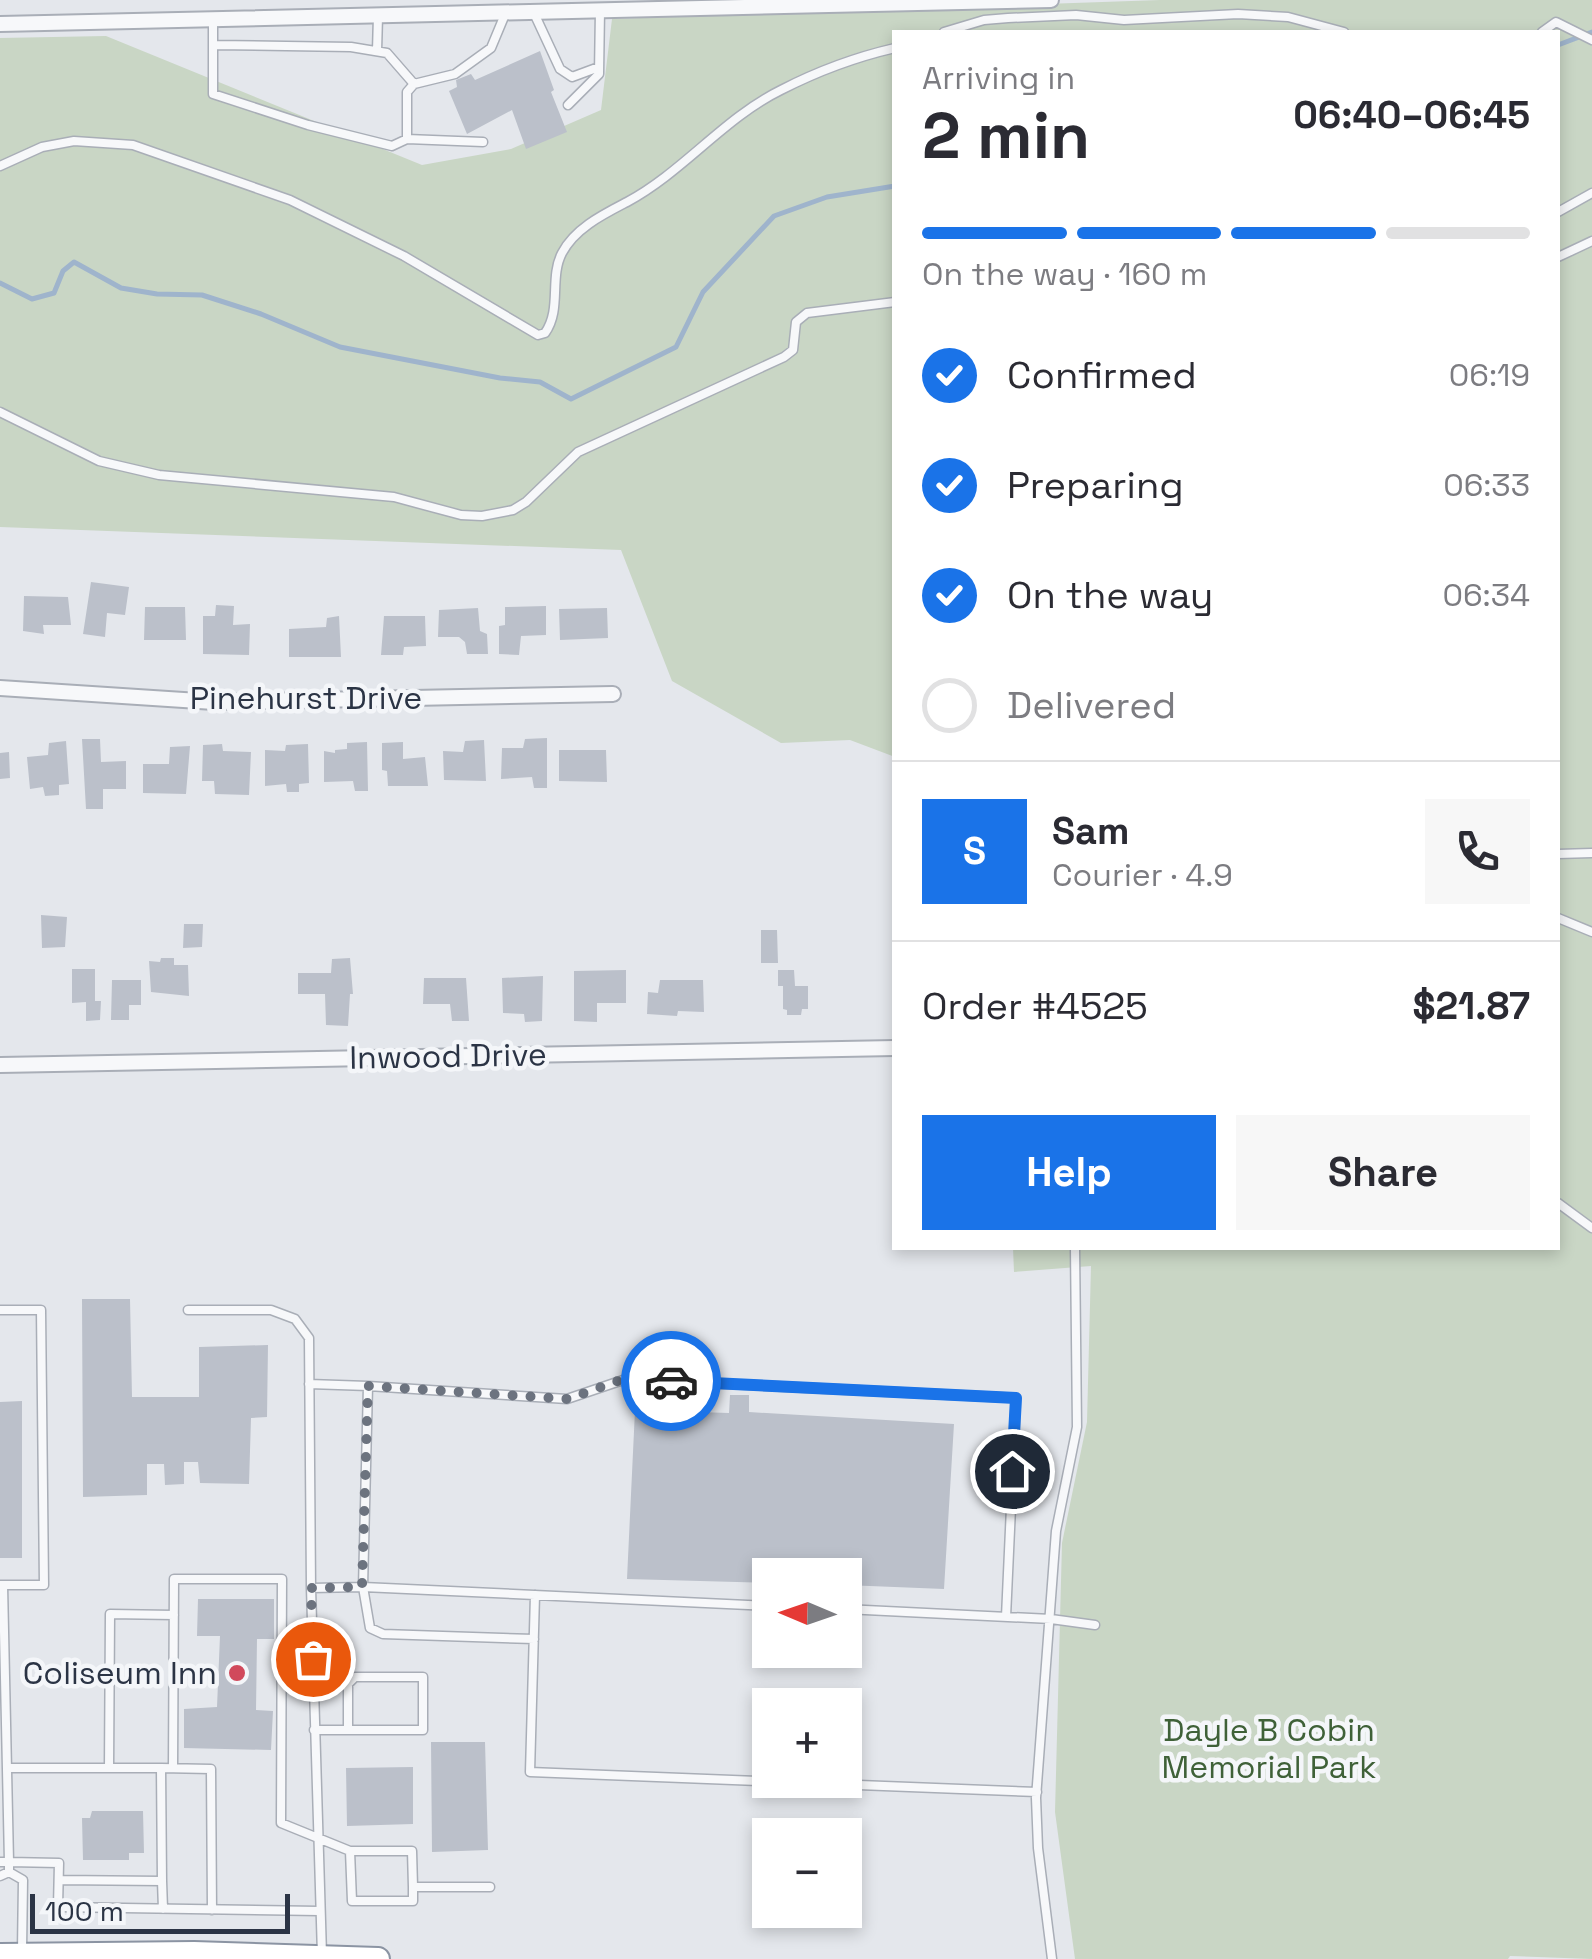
<!DOCTYPE html>
<html lang="en">
<head>
<meta charset="utf-8">
<style>
	:root { --surface:#fff; --page:#f7f7f7; --text:#2b2b33; --muted:#7c7c81; --line:#e1e1e2; --accent:#1a73e8 }
	body { margin:0; font-family:"Space Grotesk",sans-serif; background:var(--page); color:var(--text); height:100vh; display:flex; flex-direction:column; font-size:38px; white-space:nowrap }
	* { box-sizing:border-box; margin:0 }
	p { font-size:32px; color:var(--muted) }
	.icon { flex:none; width:55px; height:55px; fill:none; stroke:currentColor; stroke-width:2; stroke-linecap:round; stroke-linejoin:round }
	.map { position:relative; flex:1; overflow:hidden }
	.panel { position:absolute; left:892px; top:30px; width:668px; height:1220px; display:flex; flex-direction:column; background:var(--surface); border-radius:0px; box-shadow:0 5px 15px #0003 }
	.panel>* { flex:none }
	.needle { width:65px; rotate:272deg }
	.fabs { position:absolute; left:752px; top:1558px; display:grid; gap:20px }
	.fabs a { display:grid; place-items:center; width:110px; height:110px; border-radius:0px; background:var(--surface); box-shadow:0 5px 15px #0003; font-size:50px }
	.scale { position:absolute; left:30px; bottom:25px; width:260px; box-sizing:border-box; padding-left:10px; border:5px solid #2b3445; border-top:0; font-size:28px; line-height:35px; white-space:nowrap; color:#2b3445; -webkit-text-stroke:8px #f4f6f9; paint-order:stroke }
	.pin { position:absolute; display:grid; place-items:center; width:85px; height:85px; color:#fff; margin:-42px; border:5px solid #fff; border-radius:50%; box-shadow:0 2px 10px #0007 }
	.courier { position:absolute; display:grid; place-items:center; width:100px; height:100px; margin:-50px; border:8px solid #1a73e8; border-radius:50%; background:#fff; color:#222; box-shadow:0 2px 12px #0007 }
	.head em { font-style:normal; font-weight:700 }
	.head div { display:flex; flex-direction:column-reverse }
	.head { display:flex; align-items:center; justify-content:space-between; height:170px; padding:0 30px }
	h1 { font-size:65px; font-weight:700; line-height:75px }
	.bar { display:grid; grid-template-columns:repeat(4,1fr); gap:15px 10px; align-content:center; height:120px; padding:0 30px }
	.bar i { height:12px; border-radius:8px; background:var(--line) }
	.bar .current { background:var(--accent) }
	.bar p { grid-column:span 4 }
	.line { display:flex; align-items:center; gap:25px; padding:0 30px; border-top:2px solid var(--line) }
	.line div { flex:1 }
	.round { display:grid; place-items:center; flex:none; width:105px; height:105px; border-radius:0px; background:var(--page) }
	ol { padding:0 30px; list-style:none }
	li { display:flex; align-items:center; gap:30px; height:110px }
	li p { margin-inline-start:auto }
	li .icon { padding:10px; border-radius:50%; background:var(--accent); color:#fff; stroke-width:4 }
	li:last-child { color:var(--muted) }
	li i { width:55px; height:55px; border:5px solid var(--line); border-radius:50% }
	.action { display:flex; gap:20px; margin-top:auto; padding:20px 30px }
	.action a { flex:1; height:115px; border-radius:0px; background:var(--accent); color:#fff; font-size:40px; font-weight:700; line-height:115px; text-align:center }
	.action a+a { background:var(--page); color:var(--text) }
	.map>svg:first-child { display:block }
</style>
</head>
<body>
<div class="map">
<svg width="1592" height="1959" viewBox="0 0 1592 1959">
	<rect width="100%" height="100%" fill="#e4e7ec"/>
	<path fill="#c9d6c5" d="M1160,0H1592V1959L1510,1956L1508,1959H1075L1055,1812L1062,1543L1087,1422L1091,1266L1014,1272L1013,1248H1558V32H895V757L850,740L781,743L672,681L621,550L0,527V38L106,36L422,165L511,149L601,110L612,19Z"/>
	<g fill="none" stroke-linecap="round" stroke-linejoin="round">
		<path stroke="#9fb4cc" stroke-width="5" d="M1558,45L1592,32
			M0,283L32,299L54,293L63,271L74,262L121,288L157,294L202,295L261,314L340,347L500,378L540,382L571,399L676,347L703,292L774,216L827,197L895,186"/>
	</g>
	<path fill="#bbc0ca" d="M540,51L554,90L551,92L567,132L526,149L512,110L467,134L449,91L457,87L456,80L471,74L475,80Z
		M91,582L129,587L125,615L107,613L105,637L83,634Z
		M24,596L68,597L71,625H43L44,634L23,631Z
		M216,605L234,606L233,625L250,624L249,655L203,654V616H215Z
		M546,606V635L521,636L519,655L499,654V626L505,625V607Z
		M145,607H185L186,640H144Z
		M478,608L480,631L487,634L488,654H467L465,642L459,637H438L439,610Z
		M607,608L608,638L560,640L559,609Z
		M339,616L341,657H289V629L326,627L327,618Z
		M384,616H425L426,646L404,647L403,655H381Z
		M547,738V788H534L532,777L501,779L502,748H523L525,739Z
		M82,739H100L101,762L126,761V789H103V809H86Z
		M484,740L486,781L444,780L443,751L463,752L465,741Z
		M66,741L69,784L59,785V795L45,796L43,787L30,789L27,757L48,755L49,743Z
		M367,742L368,791H355L353,781L324,782V751L335,753V750L347,749V743Z
		M403,742V759L425,757L428,786H388L387,771L382,770V743Z
		M222,744L223,751L251,752L249,795L215,794L214,781H202L203,745Z
		M308,744L309,783L299,784V792H287L286,784L265,786V750L285,751L286,745Z
		M190,746L186,794L143,793V764H169L170,747Z
		M559,750H606L607,782L559,781Z
		M9,752L10,778L0,779V753Z
		M41,915L67,917L65,947L42,948Z
		M184,924H203L202,947L183,948Z
		M761,930H777L778,963H761Z
		M161,958H174V965H188L189,996L151,992L149,961L160,962Z
		M350,958L353,994H350L348,1026L326,1025L325,994H298V973H331L332,959Z
		M72,969H95V1001H101L100,1020L86,1021V1002L72,1003Z
		M626,970V1003H597V1022L574,1021V971Z
		M778,970H794L795,986H808V1009H802L801,1015H787V1010L783,1009V986H778Z
		M543,976L542,1021L525,1022L524,1014L503,1013L502,978Z
		M424,978H466L469,1021H452L450,1004H423Z
		M112,980H141V1005H129V1020H111Z
		M660,980H703L704,1012L678,1011L677,1016L647,1014L648,992L658,993Z
		M82,1299H130L132,1397H199V1347L268,1345L267,1417L251,1418L249,1484L200,1483L198,1462H184V1484L165,1485L164,1464H147V1495L83,1497Z
		M730,1395H749V1412L954,1424L944,1589L845,1585V1575H770V1583L627,1579L635,1410L729,1413Z
		M22,1401V1558H0V1402Z
		M198,1599H274V1639H257L256,1710L273,1711L271,1750L184,1748V1709L217,1707L220,1636H197Z
		M431,1742H485L488,1850L432,1852Z
		M413,1767V1824L347,1826L346,1768Z
		M92,1811H143L144,1853H129V1860H83L82,1818H90Z"/>
	<g fill="none" stroke-linecap="round" stroke-linejoin="round">
		<defs>
			<path id="service" d="M533,11L560,69L572,77L599,67
				M213,20V94L308,125L392,146L407,139V92L414,84L455,74L491,48L506,12
				M944,32L984,20L1008,18L1076,15L1124,20L1238,14L1288,17L1344,32
				M1542,32L1556,22L1592,40
				M213,45L351,47L387,53L414,84
				M377,51L378,16
				M568,105L599,74L600,10
				M407,139L483,142
				M0,166L42,147L74,141L133,145L290,200L404,256L538,335L545,333C562,309 549,278 562,253C575,228 604,214 627,202C683,172 724,118 781,90C816,72 856,57 895,48
				M1558,212L1592,193
				M1558,257L1592,241
				M0,412L99,461L159,475L394,497L461,515L482,516L513,510L526,502L578,452L784,357L793,350L796,322L807,313L895,302
				M1558,854L1592,853
				M1558,918L1592,932
				M1558,1203L1592,1228
				M0,1310H41L44,1585H0
				M188,1310H271L295,1319L309,1338L311,1588L322,1955
				M309,1384L368,1386
				M311,1588L363,1587L770,1606
				M535,1595L530,1772L1037,1792
				M845,1609L1051,1619L1095,1625
				M534,1639L383,1634L370,1628L363,1587L368,1386L567,1399L626,1379L1016,1398L1006,1617
				M314,1730H423V1677H355L348,1684V1730
				M7,1768H161
				M109,1768L110,1614L174,1615
				M173,1768L174,1579H282L281,1823L350,1851H412L413,1887H490
				M350,1851L352,1901H413V1887
				M0,1862H9L3,1585
				M9,1872L23,1880L22,1950
				M0,1876L9,1872V1862L59,1863L58,1907L319,1911
				M59,1880L162,1881L163,1909
				M162,1881L161,1768L211,1769L212,1910
				M1052,1959L1038,1848L1036,1798L1056,1531L1077,1427L1075,1248"/>
			<path id="minor" d="M0,24L1051,0
				M0,688L214,702L613,694
				M0,1065L895,1048"/>
			<path id="trunk" d="M0,1955L194,1953L378,1959"/>
		</defs>
		<use href="#service" stroke="#a9aeb7" stroke-width="11"/>
		<use href="#minor" stroke="#a9aeb7" stroke-width="18"/>
		<use href="#trunk" stroke="#8b94a3" stroke-width="26"/>
		<use href="#service" stroke="#f7f8fa" stroke-width="8"/>
		<use href="#minor" stroke="#f7f8fa" stroke-width="14"/>
		<use href="#trunk" stroke="#fff" stroke-width="22"/>
	</g>
	<g fill="none" stroke-linecap="round" stroke-linejoin="round">
		<path stroke="#6c737f" stroke-width="10" stroke-dasharray="0 18" d="M313,1659L311,1588L362,1587L368,1386L568,1399L626,1378L671,1381"/>
		<path stroke="#1a73e8" stroke-width="12" d="M671,1381L1016,1398L1012,1471"/>
	</g>
	<circle fill="#d1495b" stroke="#f4f6f9" stroke-width="4" cx="237" cy="1673" r="10"/>
	<g text-anchor="middle" dominant-baseline="central" stroke-width="9" stroke-linejoin="round" paint-order="stroke">
		<g font-size="32" fill="#2b3445" stroke="#f4f6f9">
			<text x="306" y="698">Pinehurst Drive</text>
			<text transform="translate(448 1056) rotate(-1)">Inwood Drive</text>
		</g>
		<g font-size="32" fill="#2b3445" stroke="#f4f6f9" text-anchor="end">
			<text x="217" y="1673">Coliseum Inn</text>
		</g>
		<g font-size="32" fill="#3f6138" stroke="#f4f6f9">
			<text x="1269" y="1730">Dayle B Cobin<tspan x="1269" dy="37">Memorial Park</tspan></text>
		</g>
	</g>
</svg>
<div class="fabs">
<a><svg class="needle" viewBox="-14 -14 28 28"><path d="M0-13l5 13h-10z" fill="#e53935"/><path d="M0 13l5-13h-10z" fill="#7c7c81"/></svg></a>
<a>+</a>
<a>−</a>
</div>
<div class="scale">100 m</div>
<div class="pin" style="left:313px;top:1659px;background:#ea580c"><svg class="icon" aria-label="bag" viewBox="0 0 24 24"><path d="M5 8h14l-1 12H6zM9 8a3 3 0 0 1 6 0"/></svg></div>
<div class="pin" style="left:1012px;top:1471px;background:#1f2937"><svg class="icon" aria-label="home" viewBox="0 0 24 24"><path d="M3 11l9-7 9 7M6 9v11h12V9"/></svg></div>
<div class="courier" style="left:671px;top:1381px"><svg class="icon" aria-label="car" viewBox="0 0 24 24"><path d="M5 17H2v-5l4-1 3-4h7l3 4 3 1v5h-3M9 17h6M6 11h13"/><circle cx="7" cy="17" r="2"/><circle cx="17" cy="17" r="2"/></svg></div>
<section class="panel">
<div class="head"><div><h1>2 min</h1><p>Arriving in</p></div><em>06:40–06:45</em></div>
<div class="bar"><i class="current"></i><i class="current"></i><i class="current"></i><i></i><p>On the way · 160 m</p></div>
<ol>
<li><svg class="icon" aria-label="check" viewBox="0 0 24 24"><path d="M5 12l5 5 9-10"/></svg>Confirmed<p>06:19</p></li>
<li><svg class="icon" aria-label="check" viewBox="0 0 24 24"><path d="M5 12l5 5 9-10"/></svg>Preparing<p>06:33</p></li>
<li><svg class="icon" aria-label="check" viewBox="0 0 24 24"><path d="M5 12l5 5 9-10"/></svg>On the way<p>06:34</p></li>
<li><i></i>Delivered</li>
</ol>
<div class="line" style="height:180px"><b class="round" style="background:var(--accent);color:#fff">S</b><div><b>Sam</b><p>Courier · 4.9</p></div><a class="round"><svg class="icon" aria-label="phone" viewBox="0 0 24 24"><path d="M5 4h4l2 5-3 2q2 4 5 5l2-3 5 2v4C11 20 4 13 5 4z"/></svg></a></div>
<div class="line" style="height:130px"><div>Order #4525</div><b>$21.87</b></div>
<div class="action"><a>Help</a><a>Share</a></div>
</section>
</div>
</body>
</html>
